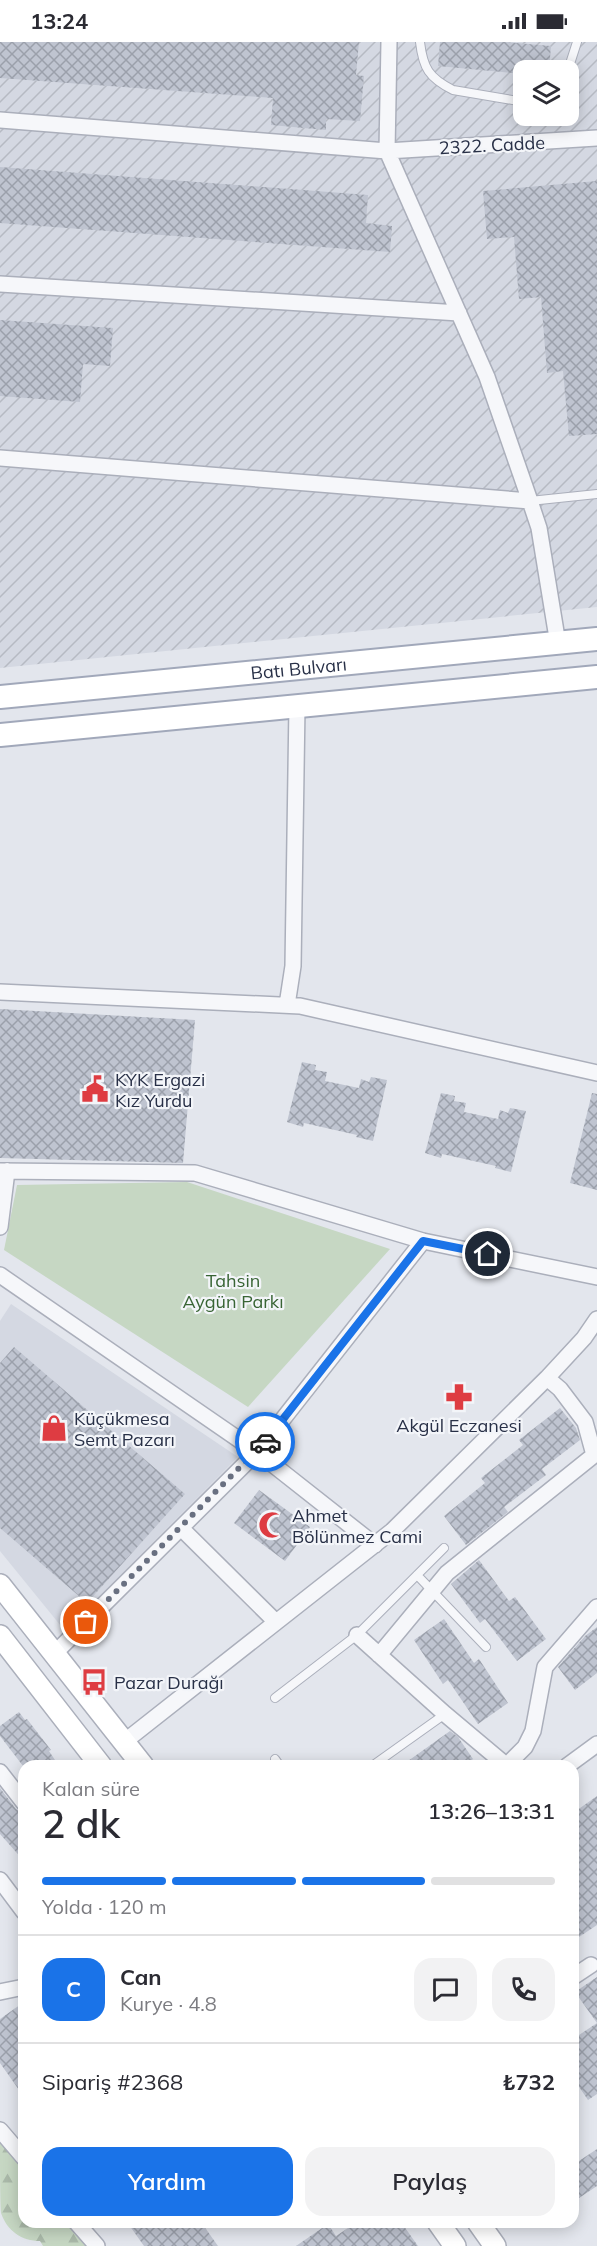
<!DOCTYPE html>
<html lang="tr">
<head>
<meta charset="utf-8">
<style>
	:root { --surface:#fff; --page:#f2f2f3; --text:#2b2b33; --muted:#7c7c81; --line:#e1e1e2; --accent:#1a73e8 }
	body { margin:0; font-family:Mulish,sans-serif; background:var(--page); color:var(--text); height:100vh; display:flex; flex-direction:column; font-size:22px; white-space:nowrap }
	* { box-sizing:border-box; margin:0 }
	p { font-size:20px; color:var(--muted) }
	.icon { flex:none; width:33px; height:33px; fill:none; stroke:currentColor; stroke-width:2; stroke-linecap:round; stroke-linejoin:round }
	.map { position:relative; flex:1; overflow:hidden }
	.drawer { position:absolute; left:18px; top:1718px; width:561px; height:468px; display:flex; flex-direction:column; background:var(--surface); border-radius:18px; box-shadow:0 3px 15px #0003 }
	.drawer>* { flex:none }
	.fabs { position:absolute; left:513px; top:18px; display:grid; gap:12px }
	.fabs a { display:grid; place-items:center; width:66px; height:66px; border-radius:12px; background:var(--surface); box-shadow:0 3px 15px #0003; font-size:30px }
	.pin { position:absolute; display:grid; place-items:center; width:51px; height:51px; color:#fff; margin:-26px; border:3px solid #fff; border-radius:50%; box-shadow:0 2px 6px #0007 }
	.courier { position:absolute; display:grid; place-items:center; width:60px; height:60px; margin:-30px; border:4px solid #1a73e8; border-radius:50%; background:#fff; color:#222; box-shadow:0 2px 8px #0007 }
	.head em { font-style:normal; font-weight:600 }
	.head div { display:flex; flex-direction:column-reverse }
	.head { display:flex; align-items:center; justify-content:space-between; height:102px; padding:0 24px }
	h1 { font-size:39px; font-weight:600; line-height:45px }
	.bar { display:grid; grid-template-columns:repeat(4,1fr); gap:9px 6px; align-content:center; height:72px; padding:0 24px }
	.bar i { height:8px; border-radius:4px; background:var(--line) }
	.bar .on { background:var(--accent) }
	.bar p { grid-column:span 4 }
	.line { display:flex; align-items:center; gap:15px; padding:0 24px; border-top:2px solid var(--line) }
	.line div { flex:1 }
	.round { display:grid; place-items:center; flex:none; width:63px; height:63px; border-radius:18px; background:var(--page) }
	.button { display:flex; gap:12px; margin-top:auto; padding:12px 24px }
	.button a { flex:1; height:69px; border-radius:18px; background:var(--accent); color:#fff; font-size:24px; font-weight:600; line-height:69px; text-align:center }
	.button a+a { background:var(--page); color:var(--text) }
	.status { display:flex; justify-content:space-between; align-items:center; height:42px; padding:0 30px; background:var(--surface); direction:ltr }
	.status svg { height:16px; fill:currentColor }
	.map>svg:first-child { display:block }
</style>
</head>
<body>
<div class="status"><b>13:24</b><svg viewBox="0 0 49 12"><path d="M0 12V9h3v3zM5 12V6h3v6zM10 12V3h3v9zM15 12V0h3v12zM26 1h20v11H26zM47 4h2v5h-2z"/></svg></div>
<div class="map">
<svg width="597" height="2204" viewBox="0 0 597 2204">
	<defs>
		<pattern id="industrial-furrows" width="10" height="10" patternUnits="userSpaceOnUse" patternTransform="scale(1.5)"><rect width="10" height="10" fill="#d4d8e2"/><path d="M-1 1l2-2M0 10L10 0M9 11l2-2" fill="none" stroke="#b6bac3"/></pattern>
		<pattern id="forest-firs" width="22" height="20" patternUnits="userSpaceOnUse" patternTransform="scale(1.5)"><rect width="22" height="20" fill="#c6d7c3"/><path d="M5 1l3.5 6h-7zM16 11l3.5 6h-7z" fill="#aab9a9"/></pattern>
		<pattern id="building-cross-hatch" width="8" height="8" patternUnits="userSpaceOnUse" patternTransform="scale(1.5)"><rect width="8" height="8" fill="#bfc4d0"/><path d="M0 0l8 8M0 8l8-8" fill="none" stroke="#9ba0ab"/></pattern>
	</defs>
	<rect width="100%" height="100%" fill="#e3e6ed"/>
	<path fill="#d4d8e2" d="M11,1262L238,1415L65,1589L0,1509V1279Z"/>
	<path fill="url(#industrial-furrows)" fill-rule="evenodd" d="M0,0H597V565L0,626ZM524,28H568V74H524Z"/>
	<path fill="#c6d7c3" d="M187,1140L390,1207L248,1365L4,1208L17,1143Z"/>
	<path fill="url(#forest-firs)" d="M0,2092L24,2122V2180H69L88,2204H43L40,2199C22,2199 7,2189 1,2171C0,2161 0,2106 0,2092Z"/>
	<path fill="url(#building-cross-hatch)" d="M0,0H359L356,33L364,34L360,79L326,77V88L271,83L273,56L0,36Z
		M440,0H505L551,4L549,28H524V32L438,24Z
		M0,125L368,153L366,181L392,184L390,210L0,181Z
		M597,139V392L569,394L563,329L547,331L541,255L519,257L514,195L487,197L483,149Z
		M0,278L113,286L110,324L83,322L80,360L0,354Z
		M0,967L195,978L183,1121L0,1116Z
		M302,1020L316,1023L315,1028L327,1030L325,1039L359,1046L361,1037L369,1040L371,1035L387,1038L373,1099L356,1095L357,1093L304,1081L303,1085L287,1080Z
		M441,1051L455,1054L454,1059L466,1061L464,1070L498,1077L500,1068L508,1071L510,1066L526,1069L511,1130L495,1126L496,1124L442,1112L441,1116L425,1111Z
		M592,1051L597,1052V1148L570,1141Z
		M14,1305L185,1452L87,1561L0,1486V1321Z
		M560,1366L576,1386L580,1398L542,1427L546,1433L504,1465L508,1470L466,1503L444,1474L485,1441L481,1436L523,1403L519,1398Z
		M259,1448L310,1485L285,1519L234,1481Z
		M479,1518L509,1559L515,1555L546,1597L517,1619L485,1577L480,1581L451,1542Z
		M444,1577L474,1621L479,1617L508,1661L478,1682L448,1638L443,1642L414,1598Z
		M597,1585V1631L575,1648L558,1625L585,1594Z
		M19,1670L25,1678L27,1677L51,1708L49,1709L55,1718L47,1724H23L0,1694V1684Z
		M450,1689L458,1695L473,1717L465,1724H401Z
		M0,1746L16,1767L24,1771V1819L0,1792Z
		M597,1754V1883L573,1899V1771Z
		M597,1935V2052L588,2058L573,2036V1997L597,1981L575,1950Z
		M24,1960V2055L0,2021V1977Z
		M597,2107V2144L573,2160V2123Z
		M127,2180H201L218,2204H144Z
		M357,2180H401L418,2204H296L328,2182L336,2194Z"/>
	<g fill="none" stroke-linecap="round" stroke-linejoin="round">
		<defs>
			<path id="lane" d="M420,0C423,26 429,36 453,48L524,60
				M568,28L577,0
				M530,459L597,452
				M417,1533L486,1605
				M275,1656L357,1593L444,1506
				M275,1717L280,1724
				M372,1724L445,1672"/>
			<path id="street" d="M389,0L387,109L487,335L530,459L539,486L558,602
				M0,78L387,109L597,96
				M0,242L459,271
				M0,416L530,459
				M0,950L300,964L597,1031
				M287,963L293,924L297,664
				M0,1129L195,1131L423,1199L597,1235
				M0,1185L7,1129
				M0,1233L257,1410L375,1503
				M181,1486L276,1580
				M357,1593L445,1672L507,1724
				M54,1612L257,1410L423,1199
				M379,1613L447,1531L594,1413L585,1380L560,1347L547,1336
				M124,1700L392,1489L547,1336L584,1296L597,1277
				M507,1723L525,1705L533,1689L545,1625L597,1565
				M567,1724L597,1702
				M0,1730L24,1761
				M0,1838L24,1870
				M573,1935L591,1923
				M0,1950L24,1945
				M0,2088L24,2116
				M76,2180L97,2204"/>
			<path id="secondary" d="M0,1543L143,1724
				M0,1594L101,1724
				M438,2180L455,2204
				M478,2180L495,2204"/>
			<g id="primary">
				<path id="s1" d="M0,655L597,597"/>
				<path d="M0,693L597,635"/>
			</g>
		</defs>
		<use href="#lane" stroke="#abafbb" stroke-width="10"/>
		<use href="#street" stroke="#abafbb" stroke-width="18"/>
		<use href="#secondary" stroke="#abafbb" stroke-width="24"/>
		<use href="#primary" stroke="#a1a8ba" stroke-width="26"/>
		<use href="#lane" stroke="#f6f7fa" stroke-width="8"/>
		<use href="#street" stroke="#f6f7fa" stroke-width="15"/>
		<use href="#secondary" stroke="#fff" stroke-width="21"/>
		<use href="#primary" stroke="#fff" stroke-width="22"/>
	</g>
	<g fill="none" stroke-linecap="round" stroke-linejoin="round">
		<path stroke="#697081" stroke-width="6" stroke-dasharray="0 10.8" d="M86,1580L265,1400"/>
		<path stroke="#1a73e8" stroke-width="8" d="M265,1400L423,1199L488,1212"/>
	</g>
	<defs>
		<symbol id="civic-bare" viewBox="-9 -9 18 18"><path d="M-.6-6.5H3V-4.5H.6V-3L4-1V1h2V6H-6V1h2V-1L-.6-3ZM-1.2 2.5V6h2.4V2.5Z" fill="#de3c42" stroke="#f3f5f9" stroke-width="2.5" paint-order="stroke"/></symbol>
		<symbol id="pharmacy-bare" viewBox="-9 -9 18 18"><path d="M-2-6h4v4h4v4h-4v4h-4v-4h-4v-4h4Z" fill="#de3c42" stroke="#f3f5f9" stroke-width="2.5" paint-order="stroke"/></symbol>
		<symbol id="shop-bare" viewBox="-9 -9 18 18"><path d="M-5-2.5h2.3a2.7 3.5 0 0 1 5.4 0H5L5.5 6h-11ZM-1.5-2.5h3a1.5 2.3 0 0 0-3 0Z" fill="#de3c42" stroke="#f3f5f9" stroke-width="2.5" paint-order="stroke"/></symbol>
		<symbol id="mosque-bare" viewBox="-9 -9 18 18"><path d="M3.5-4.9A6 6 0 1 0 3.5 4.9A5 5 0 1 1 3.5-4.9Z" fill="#de3c42" stroke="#f3f5f9" stroke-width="2.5" paint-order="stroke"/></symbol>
		<symbol id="bus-bare" viewBox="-9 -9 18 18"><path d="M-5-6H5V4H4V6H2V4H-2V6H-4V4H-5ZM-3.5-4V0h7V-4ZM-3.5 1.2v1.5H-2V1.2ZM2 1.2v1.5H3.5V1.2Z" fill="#de3c42" stroke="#f3f5f9" stroke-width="2.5" paint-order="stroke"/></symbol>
	</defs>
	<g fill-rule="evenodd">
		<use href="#civic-bare" x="76" y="1028" width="38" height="38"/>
		<use href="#pharmacy-bare" x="440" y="1336" width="38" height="38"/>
		<use href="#shop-bare" x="35" y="1367" width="38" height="38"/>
		<use href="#mosque-bare" x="253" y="1464" width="38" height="38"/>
		<use href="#bus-bare" x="75" y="1621" width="38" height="38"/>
	</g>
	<g text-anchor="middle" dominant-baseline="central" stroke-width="4.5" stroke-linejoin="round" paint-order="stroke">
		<g font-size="18" fill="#283047" stroke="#f3f5f9">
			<text transform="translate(492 103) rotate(-3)">2322. Cadde</text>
			<text stroke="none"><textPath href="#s1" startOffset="300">Batı Bulvarı</textPath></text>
		</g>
		<g font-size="18" fill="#283047" stroke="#f3f5f9" text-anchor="start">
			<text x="115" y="1037">KYK Ergazi<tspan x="115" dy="21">Kız Yurdu</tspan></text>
			<text x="74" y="1376">Küçükmesa<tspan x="74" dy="21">Semt Pazarı</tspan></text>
			<text x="459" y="1383" text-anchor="middle">Akgül Eczanesi</text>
			<text x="292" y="1473">Ahmet<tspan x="292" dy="21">Bölünmez Cami</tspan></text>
			<text x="114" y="1640">Pazar Durağı</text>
		</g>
		<g font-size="18" fill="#386434" stroke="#f3f5f9">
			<text x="233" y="1238">Tahsin<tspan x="233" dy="21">Aygün Parkı</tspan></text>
		</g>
	</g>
</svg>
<div class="fabs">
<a><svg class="icon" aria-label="layers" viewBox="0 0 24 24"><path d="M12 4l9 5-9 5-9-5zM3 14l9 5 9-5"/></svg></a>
</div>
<div class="pin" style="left:86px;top:1580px;background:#ea580c"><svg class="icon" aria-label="bag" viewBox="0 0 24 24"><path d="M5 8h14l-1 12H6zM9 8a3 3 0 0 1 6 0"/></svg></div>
<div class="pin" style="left:488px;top:1212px;background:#1f2937"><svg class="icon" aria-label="home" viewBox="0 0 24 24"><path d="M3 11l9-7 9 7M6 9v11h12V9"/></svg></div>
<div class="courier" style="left:265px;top:1400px"><svg class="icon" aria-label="car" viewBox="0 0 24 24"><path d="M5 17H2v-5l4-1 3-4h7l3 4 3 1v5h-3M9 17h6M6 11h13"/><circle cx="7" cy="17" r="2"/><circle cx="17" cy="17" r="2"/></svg></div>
<section class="drawer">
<div class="head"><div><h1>2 dk</h1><p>Kalan süre</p></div><em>13:26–13:31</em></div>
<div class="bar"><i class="on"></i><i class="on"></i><i class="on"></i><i></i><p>Yolda · 120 m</p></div>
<div class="line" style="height:108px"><b class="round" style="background:var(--accent);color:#fff">C</b><div><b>Can</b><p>Kurye · 4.8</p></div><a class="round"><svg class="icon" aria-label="chat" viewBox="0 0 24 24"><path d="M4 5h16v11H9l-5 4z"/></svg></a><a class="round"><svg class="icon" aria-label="phone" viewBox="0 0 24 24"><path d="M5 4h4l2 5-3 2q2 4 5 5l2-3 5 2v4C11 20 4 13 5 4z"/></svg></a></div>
<div class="line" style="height:78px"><div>Sipariş #2368</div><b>₺732</b></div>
<div class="button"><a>Yardım</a><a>Paylaş</a></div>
</section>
</div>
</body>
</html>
